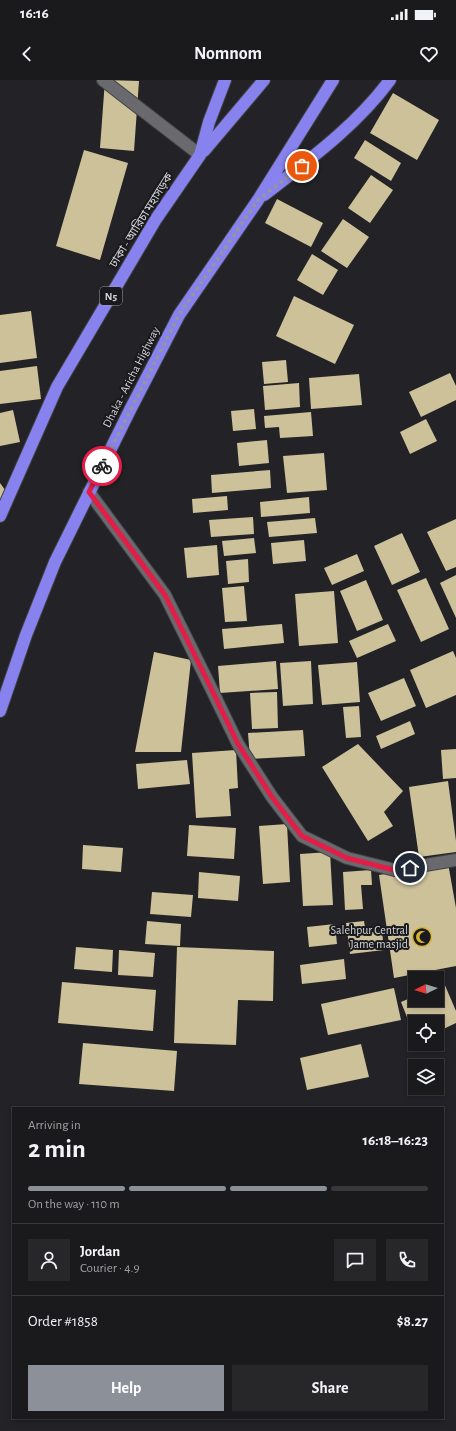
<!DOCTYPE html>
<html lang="en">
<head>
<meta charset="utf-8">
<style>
	:root { --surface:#1a1a1d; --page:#27272a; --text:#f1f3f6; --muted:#9fa1a4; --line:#38383b; --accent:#8c9099 }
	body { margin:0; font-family:"Alegreya Sans","Noto Sans Bengali",sans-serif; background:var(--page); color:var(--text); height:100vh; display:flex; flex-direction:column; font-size:15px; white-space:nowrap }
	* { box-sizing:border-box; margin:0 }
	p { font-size:13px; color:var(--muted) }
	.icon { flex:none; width:22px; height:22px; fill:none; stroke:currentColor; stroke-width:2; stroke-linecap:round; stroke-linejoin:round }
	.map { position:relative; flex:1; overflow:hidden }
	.drawer { position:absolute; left:12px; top:1027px; width:432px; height:312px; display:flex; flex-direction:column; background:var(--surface); border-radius:0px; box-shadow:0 2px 6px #0003,0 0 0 1px var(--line) }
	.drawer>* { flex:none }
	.needle { width:26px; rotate:265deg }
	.tools { position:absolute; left:408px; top:891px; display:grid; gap:8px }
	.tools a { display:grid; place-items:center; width:36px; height:36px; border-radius:0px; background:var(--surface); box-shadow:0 2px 6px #0003,0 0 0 1px var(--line); font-size:20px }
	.pin { position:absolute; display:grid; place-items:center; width:34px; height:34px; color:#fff; margin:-17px; border:2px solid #fff; border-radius:50%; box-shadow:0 1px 4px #0007 }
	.courier { position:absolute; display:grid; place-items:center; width:40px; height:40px; margin:-20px; border:3px solid #e11d48; border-radius:50%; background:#fff; color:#222; box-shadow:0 1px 5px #0007 }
	.headline em { font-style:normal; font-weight:600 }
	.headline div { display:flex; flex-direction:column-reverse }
	.headline { display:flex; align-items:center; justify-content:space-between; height:68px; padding:0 16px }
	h1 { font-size:26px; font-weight:600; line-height:30px }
	.bar { display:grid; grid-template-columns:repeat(4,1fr); gap:6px 4px; align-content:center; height:48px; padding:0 16px }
	.bar i { height:5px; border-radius:3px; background:var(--line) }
	.bar .current { background:var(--accent) }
	.bar p { grid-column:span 4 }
	.line { display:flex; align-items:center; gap:10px; padding:0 16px; border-top:1px solid var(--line) }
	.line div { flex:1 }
	.round { display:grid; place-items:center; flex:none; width:42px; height:42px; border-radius:0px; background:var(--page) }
	.button { display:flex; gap:8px; margin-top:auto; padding:8px 16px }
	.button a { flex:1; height:46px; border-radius:0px; background:var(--accent); color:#fff; font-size:16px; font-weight:600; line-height:46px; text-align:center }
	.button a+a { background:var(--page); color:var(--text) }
	.status { display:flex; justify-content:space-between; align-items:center; height:28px; padding:0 20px; background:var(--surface); direction:ltr }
	.status svg { height:11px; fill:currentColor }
	header { display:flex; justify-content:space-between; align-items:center; height:52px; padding:0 16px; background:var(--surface); font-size:18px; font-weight:600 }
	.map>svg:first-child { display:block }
</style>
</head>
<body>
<div class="status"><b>16:16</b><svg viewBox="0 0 49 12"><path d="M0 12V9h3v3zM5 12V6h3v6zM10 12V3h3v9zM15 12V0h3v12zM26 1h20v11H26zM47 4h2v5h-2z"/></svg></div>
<header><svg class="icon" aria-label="back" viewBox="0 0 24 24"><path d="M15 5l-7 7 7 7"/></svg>Nomnom<svg class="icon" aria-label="heart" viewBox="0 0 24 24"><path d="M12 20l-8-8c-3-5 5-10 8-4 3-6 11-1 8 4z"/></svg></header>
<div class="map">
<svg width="456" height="1351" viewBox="0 0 456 1351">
	<rect width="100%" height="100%" fill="#232327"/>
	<path fill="#cdc19a" d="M105,0L139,1L134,71L100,68Z
		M393,13L439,40L417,80L370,53Z
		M365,60L401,83L391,101L354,78Z
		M84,70L128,83L100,180L56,166Z
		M371,95L393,110L370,143L348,128Z
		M277,119L323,143L311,167L265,143Z
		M343,139L369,157L347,188L321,171Z
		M312,174L338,190L323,215L297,200Z
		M294,216L354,245L335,284L276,256Z
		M31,231L37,278L0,283V235Z
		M286,280L288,302L264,304L262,282Z
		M37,286L41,319L0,324V291Z
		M450,293L456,306V320L421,337L409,312Z
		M359,294L362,325L311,329L309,298Z
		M299,303L300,327L265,330L263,306Z
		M254,329L256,349L233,351L231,331Z
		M13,330L20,362L0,366V333Z
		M311,332L313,356L280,358L279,347L265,348L264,336Z
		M426,339L437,361L410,374L400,352Z
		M267,360L269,383L239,386L237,363Z
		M324,373L327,410L287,413L283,376Z
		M270,390L271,408L212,413L211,395Z
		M0,403L8,414L0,420Z
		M227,416L228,430L193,433L192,419Z
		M309,417L310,433L261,437L260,422Z
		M253,437L254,454L211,457L209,440Z
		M315,438L317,453L269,457L267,442Z
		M456,439V487L446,491L427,452Z
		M402,453L420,492L392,505L374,466Z
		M254,458L256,473L224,476L222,461Z
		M304,460L306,481L273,484L271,463Z
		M217,465L219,495L187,498L184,468Z
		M357,474L364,491L332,505L324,488Z
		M248,479L249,502L228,504L226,481Z
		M456,495V538L440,503Z
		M426,498L449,549L421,562L397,510Z
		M366,500L383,540L357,551L340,511Z
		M244,506L247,541L225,542L222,508Z
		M334,511L338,563L299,566L295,514Z
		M282,544L284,563L224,569L222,549Z
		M388,544L396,561L357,578L349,561Z
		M453,571L456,578V615L426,628L410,590Z
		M154,572L191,580L181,672H135Z
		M276,581L278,609L220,613L218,586Z
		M311,581L313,624L283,626L280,583Z
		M357,582L360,622L322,625L318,585Z
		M404,598L416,626L381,641L368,613Z
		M277,612L278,648L252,649L250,613Z
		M359,626L361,657L346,658L343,627Z
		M410,641L415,654L381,669L376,656Z
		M303,650L305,676L250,679L248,653Z
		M358,664L403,711L384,732L393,746L368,761L322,687Z
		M456,669V698L443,699L441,670Z
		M236,670L238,708L229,709L231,736L196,738L192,673Z
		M187,680L190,704L138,709L136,684Z
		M448,701L456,761V772L419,777L409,707Z
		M287,744L290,802L263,804L259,746Z
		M189,745L236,748L234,779L187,776Z
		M83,765L123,768L121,792L82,789Z
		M330,772L333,825L303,826L300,774Z
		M448,783L456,828V886L394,898L379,795Z
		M371,790L372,805H361L363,829L345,830L343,792Z
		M199,792L240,796L238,821L198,818Z
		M152,812L193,815L191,837L150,834Z
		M147,841L181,844L180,866L145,864Z
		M364,841L366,853L382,851L384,870L350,874L346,843Z
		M335,844L337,864L309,867L307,847Z
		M76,867L113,870L112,892L74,889Z
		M177,867L274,871L273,921L238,920L236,965L174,963Z
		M119,870L155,873L153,897L118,895Z
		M344,879L346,899L302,904L300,885Z
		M62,902L156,910L153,951L58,943Z
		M444,903L456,931V943L437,952V942H415V957L401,922L415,916V920H437V906Z
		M394,908L401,940L328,955L321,924Z
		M83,963L177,971L174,1011L79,1004Z
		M361,964L369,997L307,1010L300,978Z"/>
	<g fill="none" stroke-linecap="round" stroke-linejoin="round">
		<defs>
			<path id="minor" d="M103,0L200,75
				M89,412L165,515L209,604L238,664L272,717L302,756L347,778L395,790L456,780"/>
			<path id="highway" d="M204,71L264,0
				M264,115C309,80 356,46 390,0
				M0,436L57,307L156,139L200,75L209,42L225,0
				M0,631L26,555L55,482L130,330L179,235L258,120L333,0"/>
		</defs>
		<use href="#minor" stroke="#404144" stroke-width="14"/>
		<use href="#highway" stroke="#404144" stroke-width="14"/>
		<use href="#minor" stroke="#69696e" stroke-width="12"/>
		<use href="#highway" stroke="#8782ed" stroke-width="12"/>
	</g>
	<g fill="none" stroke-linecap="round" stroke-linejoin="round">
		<path stroke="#969799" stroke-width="4" stroke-dasharray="0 7.2" d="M102,386L179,235L258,120L302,86"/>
		<path stroke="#e11d48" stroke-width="5" d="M102,386L89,412L165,515L209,604L238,664L272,717L302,756L347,778L394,790L410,788"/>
	</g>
	<defs>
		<symbol id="mosque-ring" viewBox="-11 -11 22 22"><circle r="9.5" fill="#1a1a1e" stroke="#d7b434" stroke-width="1.5"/><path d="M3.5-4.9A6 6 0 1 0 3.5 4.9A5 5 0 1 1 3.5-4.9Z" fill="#d7b434"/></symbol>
	</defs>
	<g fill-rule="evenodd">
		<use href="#mosque-ring" x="411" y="846" width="22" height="22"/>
	</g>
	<g text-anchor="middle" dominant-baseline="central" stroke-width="4" stroke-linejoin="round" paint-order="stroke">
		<rect fill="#1a1a1e" stroke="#9c9da0" stroke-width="1" x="100" y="207" width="22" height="18" rx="3"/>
		<g font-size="11" font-weight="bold" fill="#d4d5d7">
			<text x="111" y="216">N5</text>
		</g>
		<g font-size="12" fill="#d4d5d7" stroke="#1a1a1e">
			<text transform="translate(141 140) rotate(-58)">ঢাকা - আরিচা মহাসড়ক</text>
			<text transform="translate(131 297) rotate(-63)">Dhaka - Aricha Highway</text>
		</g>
		<g font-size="12" fill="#d4d5d7" stroke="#1a1a1e" text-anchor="end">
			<text x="408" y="850">Salehpur Central<tspan x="408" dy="14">Jame masjid</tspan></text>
		</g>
	</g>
</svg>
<div class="tools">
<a><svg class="needle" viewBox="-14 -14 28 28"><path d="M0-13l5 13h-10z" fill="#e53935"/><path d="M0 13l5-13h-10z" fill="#9fa1a4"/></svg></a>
<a><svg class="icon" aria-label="locate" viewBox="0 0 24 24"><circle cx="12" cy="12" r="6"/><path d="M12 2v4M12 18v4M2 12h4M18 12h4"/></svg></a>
<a><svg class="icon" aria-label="layers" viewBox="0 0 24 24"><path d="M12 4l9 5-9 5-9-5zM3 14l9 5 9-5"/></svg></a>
</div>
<div class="pin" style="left:302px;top:86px;background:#ea580c"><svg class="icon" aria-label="bag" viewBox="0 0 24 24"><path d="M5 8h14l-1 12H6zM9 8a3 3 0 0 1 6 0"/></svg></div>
<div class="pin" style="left:410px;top:788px;background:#1f2937"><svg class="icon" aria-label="home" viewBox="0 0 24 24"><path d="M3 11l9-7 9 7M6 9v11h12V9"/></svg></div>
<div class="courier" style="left:102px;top:386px"><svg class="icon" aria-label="bike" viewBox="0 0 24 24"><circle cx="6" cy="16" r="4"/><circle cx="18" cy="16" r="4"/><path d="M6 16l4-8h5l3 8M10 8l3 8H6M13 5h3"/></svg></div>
<section class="drawer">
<div class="headline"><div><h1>2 min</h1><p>Arriving in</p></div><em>16:18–16:23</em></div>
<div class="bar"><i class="current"></i><i class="current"></i><i class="current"></i><i></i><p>On the way · 110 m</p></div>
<div class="line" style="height:72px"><a class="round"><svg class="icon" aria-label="person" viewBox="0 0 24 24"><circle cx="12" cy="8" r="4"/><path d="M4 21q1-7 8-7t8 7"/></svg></a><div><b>Jordan</b><p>Courier · 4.9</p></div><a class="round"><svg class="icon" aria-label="chat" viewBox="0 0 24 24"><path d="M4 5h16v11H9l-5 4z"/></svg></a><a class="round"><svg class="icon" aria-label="phone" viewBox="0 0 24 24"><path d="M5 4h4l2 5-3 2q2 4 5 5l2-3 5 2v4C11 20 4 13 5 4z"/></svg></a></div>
<div class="line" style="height:52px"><div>Order #1858</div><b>$8.27</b></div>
<div class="button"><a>Help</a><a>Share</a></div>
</section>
</div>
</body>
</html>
